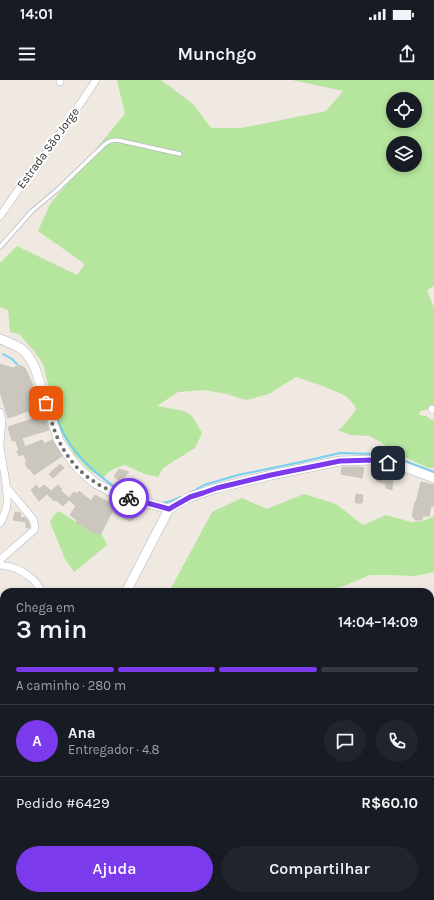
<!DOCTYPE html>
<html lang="pt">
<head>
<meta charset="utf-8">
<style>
	:root { --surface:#171b24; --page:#20242c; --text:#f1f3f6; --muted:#9ea1a6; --line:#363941; --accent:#7c3aed }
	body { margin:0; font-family:Karla,sans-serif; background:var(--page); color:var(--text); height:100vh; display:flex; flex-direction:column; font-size:15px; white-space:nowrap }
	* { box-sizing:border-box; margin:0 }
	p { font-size:13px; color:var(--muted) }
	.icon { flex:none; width:22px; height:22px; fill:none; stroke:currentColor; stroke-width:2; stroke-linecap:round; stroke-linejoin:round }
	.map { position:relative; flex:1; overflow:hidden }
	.panel { position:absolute; left:0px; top:508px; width:434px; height:312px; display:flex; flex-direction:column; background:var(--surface); border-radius:12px 12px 0 0; box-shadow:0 2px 6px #0003 }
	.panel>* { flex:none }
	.controls { position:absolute; left:386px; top:12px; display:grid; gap:8px }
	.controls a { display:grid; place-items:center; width:36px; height:36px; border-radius:50%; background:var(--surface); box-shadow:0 2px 6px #0003; font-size:20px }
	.pin { position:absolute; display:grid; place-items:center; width:34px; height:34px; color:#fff; margin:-17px; border-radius:8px; box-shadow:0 2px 6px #0006 }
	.courier { position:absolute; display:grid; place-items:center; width:40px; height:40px; margin:-20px; border:3px solid #7c3aed; border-radius:50%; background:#fff; color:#222; box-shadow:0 1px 5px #0007 }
	.head em { font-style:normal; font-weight:600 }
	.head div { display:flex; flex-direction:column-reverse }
	.head { display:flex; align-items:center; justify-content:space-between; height:68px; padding:0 16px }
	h1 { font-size:26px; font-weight:600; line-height:30px }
	.bar { display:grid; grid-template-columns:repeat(4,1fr); gap:6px 4px; align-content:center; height:48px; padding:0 16px }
	.bar i { height:5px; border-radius:3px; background:var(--line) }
	.bar .active { background:var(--accent) }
	.bar p { grid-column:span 4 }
	.line { display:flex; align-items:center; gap:10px; padding:0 16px; border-top:1px solid var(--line) }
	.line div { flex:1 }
	.round { display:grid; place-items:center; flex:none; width:42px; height:42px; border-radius:21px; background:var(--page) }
	.primary-button { display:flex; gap:8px; margin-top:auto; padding:8px 16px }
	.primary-button a { flex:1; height:46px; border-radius:24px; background:var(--accent); color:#fff; font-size:16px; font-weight:600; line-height:46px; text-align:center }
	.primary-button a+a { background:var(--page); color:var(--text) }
	.status { display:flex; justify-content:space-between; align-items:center; height:28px; padding:0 20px; background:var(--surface); direction:ltr }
	.status svg { height:11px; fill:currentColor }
	header { display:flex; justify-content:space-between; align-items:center; height:52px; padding:0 16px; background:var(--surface); font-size:18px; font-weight:600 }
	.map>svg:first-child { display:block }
</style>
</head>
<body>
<div class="status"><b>14:01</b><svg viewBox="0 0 49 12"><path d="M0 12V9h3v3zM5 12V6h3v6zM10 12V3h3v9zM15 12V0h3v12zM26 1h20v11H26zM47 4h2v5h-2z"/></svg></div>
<header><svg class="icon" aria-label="menu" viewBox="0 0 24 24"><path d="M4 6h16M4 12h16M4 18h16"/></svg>Munchgo<svg class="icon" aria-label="share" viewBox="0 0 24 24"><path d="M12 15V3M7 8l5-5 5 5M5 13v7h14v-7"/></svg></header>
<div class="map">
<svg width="434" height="820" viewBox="0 0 434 820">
	<rect width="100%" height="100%" fill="#efe9e1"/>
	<path fill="#b6e59e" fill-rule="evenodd" d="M117,0H161L193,24L211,48H241L326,31L343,11L292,0H434V206L427,210L434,228V328L420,331L419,335L426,336L430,339L434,340V388H429L407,378L388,373L385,365L370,356L350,355L338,350L343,346L356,330L355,326L346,316L323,306L296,297L269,314L246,320L227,314L204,310L178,312L157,326L184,331L192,336L202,353L195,368L163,388L158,397L144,394L125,385C118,387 106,391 103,399L88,389L75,375L63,356L56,346L52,320L43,284L34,271L19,254L10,252L8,230L0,227V183L17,166L77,195L85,184L38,151L50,124L125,34ZM393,19H415V41H393ZM393,63H415V85H393Z
		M304,414L336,424L363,445L386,435L411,442L424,441L434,436V492L415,496L389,495H370L344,506L326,512H169L212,432L242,418L267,429Z
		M59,431L93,453H101L107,465L74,492L65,479L50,442L54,435Z
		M430,600H434V820H346V816H430Z
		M0,618L4,621V806L0,812Z"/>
	<path fill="#c9ec9a" d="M88,816H140L139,820H88Z"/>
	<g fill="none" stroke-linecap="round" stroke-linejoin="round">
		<path stroke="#75cff0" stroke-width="2" d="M3,274L12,279L17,284
			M55,328C56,333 57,340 60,346C72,374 95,393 120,411
			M190,413L204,405L238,395L301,382L340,373L378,374L405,381L434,392
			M162,423L171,421L181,417"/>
	</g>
	<path fill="#cbc7bf" stroke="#cbc5ba" d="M0,284L13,288L19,285L25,288L32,303L37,328L8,338L0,312Z
		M44,335L49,350L22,358L25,367L42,360L44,364L52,360L62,376L34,395L29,388L28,389L25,383L27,382L23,374L19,376L17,371L19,370L15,360L12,361L8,347Z
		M60,384L64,388L53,398L49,394Z
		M342,387H357L364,388L362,398L341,394Z
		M119,389L129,392L121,401L114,397Z
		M379,392L384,394V395L393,398L392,410L386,408V404L377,401V400H376Z
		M421,402L434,405V416L433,427L431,426L429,436H423V437H422V440H415L414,437H412L415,422H416Z
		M36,405L39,409L44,405L51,411L58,405L62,409L60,410L69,418L74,412L77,414L79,411L91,421L95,415L108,422L119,425L126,429L127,427L136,432L138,436L130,441L112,432L101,453H93L76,442L77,440L70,435L76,426L69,420L63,426L56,420L54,421L47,414L39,421L31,410Z
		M356,414L363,415L362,423H356L355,421Z
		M15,432L21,433L20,438L25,437L28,441L30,447L26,448V442L13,440Z"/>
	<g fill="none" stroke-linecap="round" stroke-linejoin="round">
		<defs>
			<path id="service" d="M0,167L32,131L57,110L105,64L110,61L117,60L180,74"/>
			<path id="minor" d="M60,0V2
				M0,136L23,103L64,48L96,0
				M432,329L434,330
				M0,332L2,341L0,362
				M0,366C2,385 8,403 7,423C7,430 3,437 0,443
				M0,480L34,450L35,447L33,439L7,408
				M0,485C10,486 22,490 30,497C35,500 39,507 42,512
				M0,550L4,551
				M430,550H434
				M430,565L434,566
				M0,597L4,604
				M0,810L4,805
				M223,816L225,820
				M40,820V816
				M154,820V816"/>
			<path id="tertiary" d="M0,259C20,267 26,268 35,288L59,361L73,382L79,389L95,403L112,412L130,418L169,429
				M169,429L190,417L217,408L271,395L340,381L375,380L402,386L434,398
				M126,512L169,429
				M76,820L78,816"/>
		</defs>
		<use href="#service" stroke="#b4b7c1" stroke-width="5"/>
		<use href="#minor" stroke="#b4b7c1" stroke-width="8"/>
		<use href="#tertiary" stroke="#b4b7c1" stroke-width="10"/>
		<use href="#service" stroke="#fff" stroke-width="3.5"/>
		<use href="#minor" stroke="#fff" stroke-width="7"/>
		<use href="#tertiary" stroke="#fff" stroke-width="9"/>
	</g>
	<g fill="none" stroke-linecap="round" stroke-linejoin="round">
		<path stroke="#726f6d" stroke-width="4" stroke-dasharray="0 7.2" d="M46,323C50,335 53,349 59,361C74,392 97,407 129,418"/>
		<path stroke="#7c3aed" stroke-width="5" d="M129,418L169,429L190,417L203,413L217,408L271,395L340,381L375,380L388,383"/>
	</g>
	<g text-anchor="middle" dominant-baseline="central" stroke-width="4" stroke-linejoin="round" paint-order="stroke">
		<g font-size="12" fill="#2e2e2e" stroke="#fff">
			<text transform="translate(48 68) rotate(-54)">Estrada São Jorge</text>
		</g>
	</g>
</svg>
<div class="controls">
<a><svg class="icon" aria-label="locate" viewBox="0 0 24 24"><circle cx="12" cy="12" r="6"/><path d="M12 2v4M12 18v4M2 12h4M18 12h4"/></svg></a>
<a><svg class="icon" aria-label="layers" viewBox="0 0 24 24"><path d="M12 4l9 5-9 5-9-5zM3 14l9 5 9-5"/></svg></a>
</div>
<div class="pin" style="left:46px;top:323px;background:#ea580c"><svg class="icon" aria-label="bag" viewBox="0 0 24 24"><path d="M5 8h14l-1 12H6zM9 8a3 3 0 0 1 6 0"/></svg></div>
<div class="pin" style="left:388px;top:383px;background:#1f2937"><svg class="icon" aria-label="home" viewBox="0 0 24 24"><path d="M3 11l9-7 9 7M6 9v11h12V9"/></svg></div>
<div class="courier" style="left:129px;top:418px"><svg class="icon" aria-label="bike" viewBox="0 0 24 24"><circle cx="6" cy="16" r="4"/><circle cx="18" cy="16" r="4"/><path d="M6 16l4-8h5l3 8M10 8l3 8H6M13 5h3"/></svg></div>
<section class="panel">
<div class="head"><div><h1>3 min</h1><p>Chega em</p></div><em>14:04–14:09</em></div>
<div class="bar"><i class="active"></i><i class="active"></i><i class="active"></i><i></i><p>A caminho · 280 m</p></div>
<div class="line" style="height:72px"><b class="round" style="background:var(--accent);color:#fff">A</b><div><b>Ana</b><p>Entregador · 4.8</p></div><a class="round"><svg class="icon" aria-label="chat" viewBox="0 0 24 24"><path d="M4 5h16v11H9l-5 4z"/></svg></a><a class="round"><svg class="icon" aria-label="phone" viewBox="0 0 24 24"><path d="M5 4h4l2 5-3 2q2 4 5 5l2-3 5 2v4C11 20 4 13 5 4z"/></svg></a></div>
<div class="line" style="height:52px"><div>Pedido #6429</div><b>R$60.10</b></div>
<div class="primary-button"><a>Ajuda</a><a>Compartilhar</a></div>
</section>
</div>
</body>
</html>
